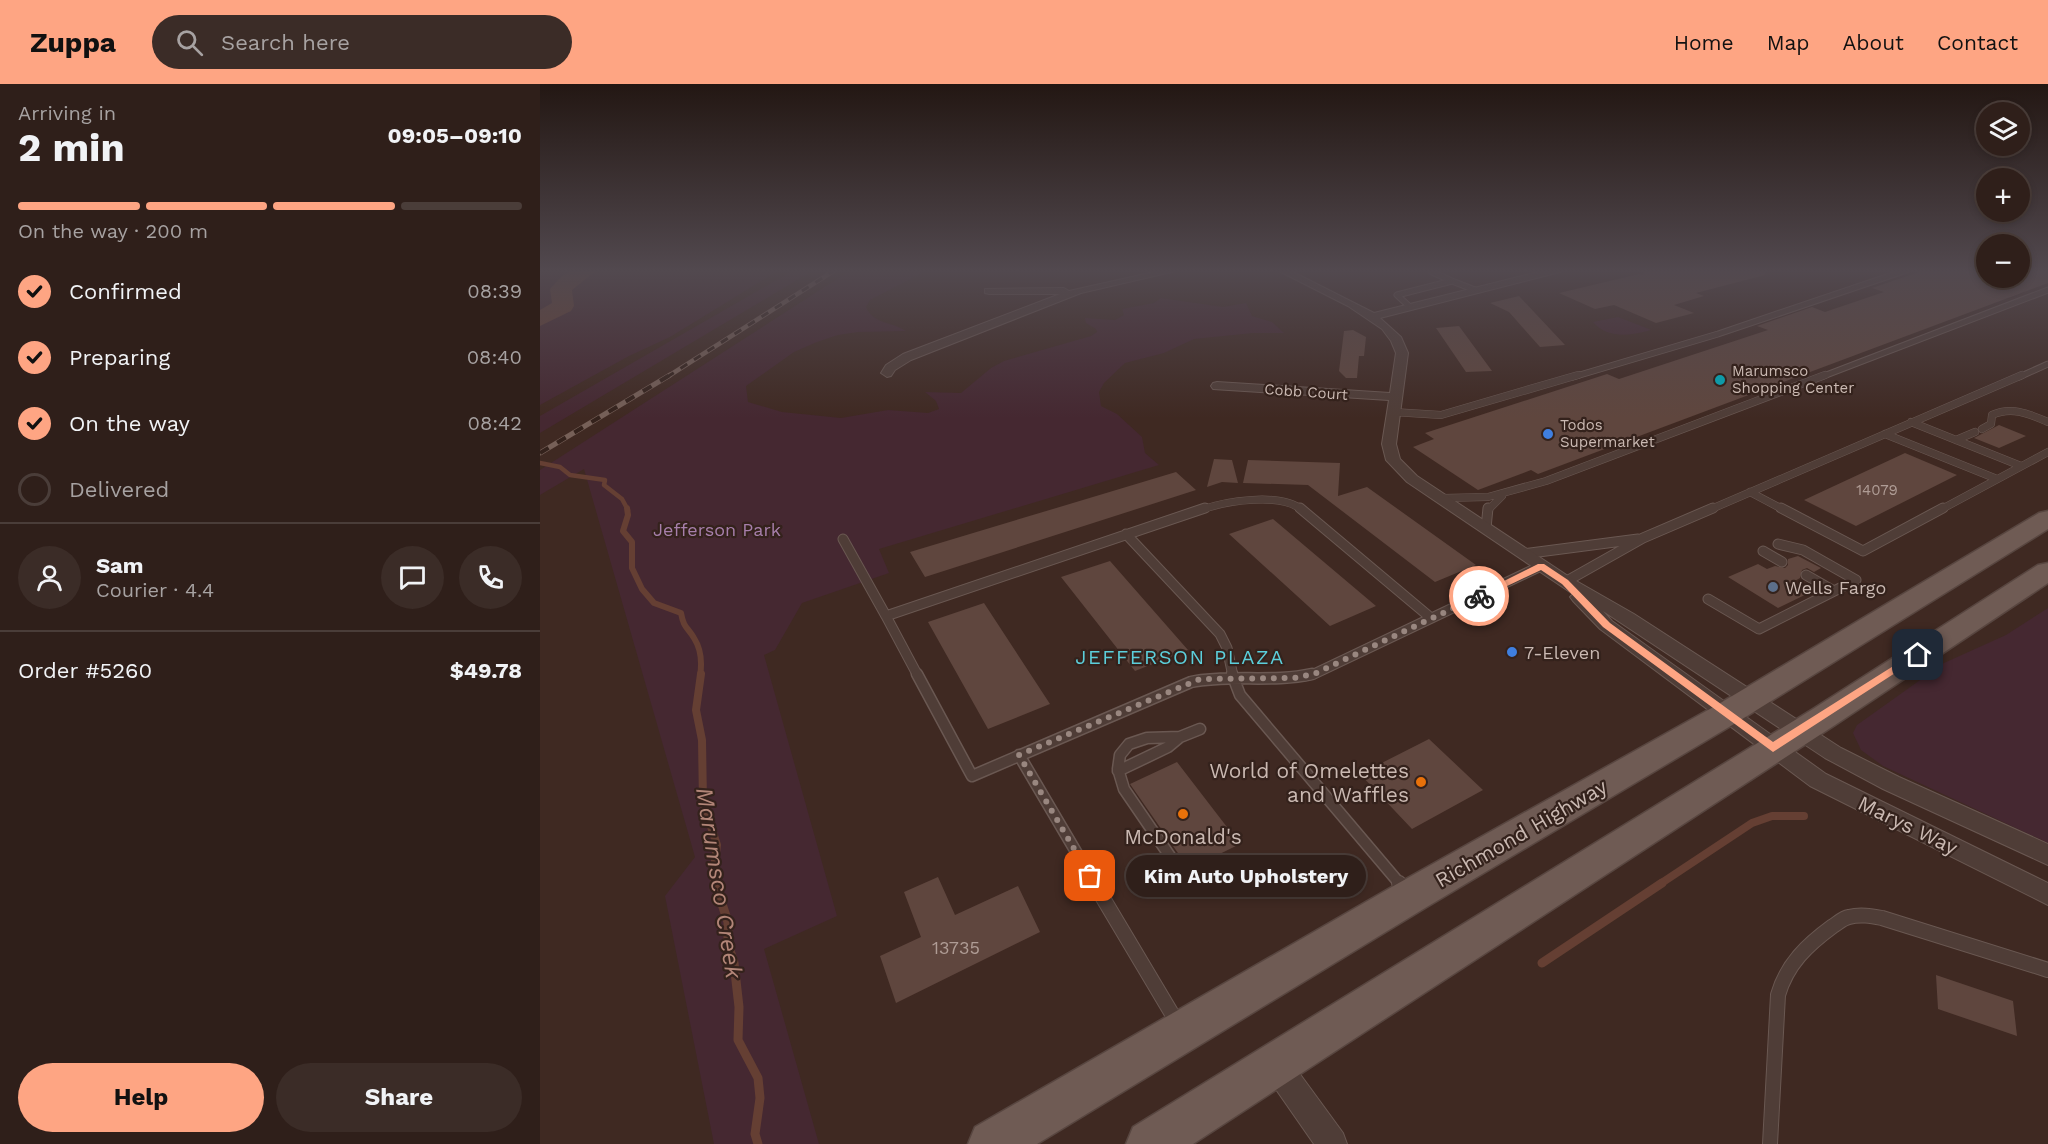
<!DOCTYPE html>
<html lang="en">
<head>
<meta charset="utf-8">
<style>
	:root { --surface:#2f1f1a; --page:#3b2c27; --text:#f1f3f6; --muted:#a7a2a2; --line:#4a3d39; --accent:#fea583 }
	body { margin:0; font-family:"Work Sans",sans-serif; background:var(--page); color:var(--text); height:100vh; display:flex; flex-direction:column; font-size:22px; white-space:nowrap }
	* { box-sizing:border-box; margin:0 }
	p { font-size:20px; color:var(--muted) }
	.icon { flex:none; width:33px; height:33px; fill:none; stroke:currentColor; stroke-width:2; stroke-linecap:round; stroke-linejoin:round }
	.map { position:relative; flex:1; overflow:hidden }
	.sheet { display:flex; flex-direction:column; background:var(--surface); width:540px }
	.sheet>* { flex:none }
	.controls { position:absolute; left:1436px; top:18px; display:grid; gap:12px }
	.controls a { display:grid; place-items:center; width:54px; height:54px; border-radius:50%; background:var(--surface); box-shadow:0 3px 9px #0003,0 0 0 2px var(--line); font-size:30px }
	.pin { position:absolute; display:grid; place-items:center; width:51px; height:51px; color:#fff; margin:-26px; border-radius:12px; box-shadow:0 3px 9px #0006 }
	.courier { position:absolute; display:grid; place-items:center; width:60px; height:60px; margin:-30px; border:4px solid #fea583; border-radius:50%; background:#fff; color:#222; box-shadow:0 2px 8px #0007 }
	.bubble { position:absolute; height:42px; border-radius:21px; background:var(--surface); box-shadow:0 3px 9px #0003,0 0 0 2px var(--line); font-size:20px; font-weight:700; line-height:42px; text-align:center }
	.summary em { font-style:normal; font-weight:700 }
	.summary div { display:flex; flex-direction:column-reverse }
	.summary { display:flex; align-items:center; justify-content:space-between; height:102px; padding:0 18px }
	h1 { font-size:39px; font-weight:700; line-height:45px }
	.bar { display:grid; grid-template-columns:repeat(4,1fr); gap:9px 6px; align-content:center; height:72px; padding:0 18px }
	.bar i { height:8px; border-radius:4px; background:var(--line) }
	.bar .on { background:var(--accent) }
	.bar p { grid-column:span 4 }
	.line { display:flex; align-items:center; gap:15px; padding:0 18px; border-top:2px solid var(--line) }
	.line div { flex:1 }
	.round { display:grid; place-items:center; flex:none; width:63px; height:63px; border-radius:32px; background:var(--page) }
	ol { padding:0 18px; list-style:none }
	li { display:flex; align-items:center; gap:18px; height:66px }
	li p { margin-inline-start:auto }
	li .icon { padding:6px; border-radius:50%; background:var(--accent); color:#111; stroke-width:4 }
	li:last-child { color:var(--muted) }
	li i { width:33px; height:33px; border:3px solid var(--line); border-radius:50% }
	.action { display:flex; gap:12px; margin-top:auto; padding:12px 18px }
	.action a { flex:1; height:69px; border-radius:36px; background:var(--accent); color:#111; font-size:24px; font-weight:700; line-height:69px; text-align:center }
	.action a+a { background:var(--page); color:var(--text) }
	header { display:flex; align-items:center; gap:36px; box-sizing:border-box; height:84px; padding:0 30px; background:var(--accent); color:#111 }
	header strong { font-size:28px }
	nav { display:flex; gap:33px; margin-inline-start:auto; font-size:21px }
	.search { width:420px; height:54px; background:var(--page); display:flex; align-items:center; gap:15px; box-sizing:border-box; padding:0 21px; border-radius:33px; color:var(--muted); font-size:22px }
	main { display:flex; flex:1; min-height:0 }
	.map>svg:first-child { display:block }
</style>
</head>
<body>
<header>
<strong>Zuppa</strong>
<div class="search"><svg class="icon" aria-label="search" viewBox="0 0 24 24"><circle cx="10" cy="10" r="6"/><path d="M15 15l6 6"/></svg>Search here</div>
<nav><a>Home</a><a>Map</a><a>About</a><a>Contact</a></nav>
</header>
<main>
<section class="sheet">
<div class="summary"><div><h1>2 min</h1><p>Arriving in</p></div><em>09:05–09:10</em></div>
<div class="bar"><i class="on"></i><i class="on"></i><i class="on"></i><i></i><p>On the way · 200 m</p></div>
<ol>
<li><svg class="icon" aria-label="check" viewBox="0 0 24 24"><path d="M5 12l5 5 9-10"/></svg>Confirmed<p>08:39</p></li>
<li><svg class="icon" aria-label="check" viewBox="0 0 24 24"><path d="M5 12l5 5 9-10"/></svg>Preparing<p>08:40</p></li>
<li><svg class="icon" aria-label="check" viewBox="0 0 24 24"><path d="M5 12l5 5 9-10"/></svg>On the way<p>08:42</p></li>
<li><i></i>Delivered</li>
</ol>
<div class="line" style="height:108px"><a class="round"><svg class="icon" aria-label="person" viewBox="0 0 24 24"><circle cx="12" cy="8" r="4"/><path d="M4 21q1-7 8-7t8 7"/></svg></a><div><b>Sam</b><p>Courier · 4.4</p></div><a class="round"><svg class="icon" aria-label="chat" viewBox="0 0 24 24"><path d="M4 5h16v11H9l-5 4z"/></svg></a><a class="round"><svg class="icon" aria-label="phone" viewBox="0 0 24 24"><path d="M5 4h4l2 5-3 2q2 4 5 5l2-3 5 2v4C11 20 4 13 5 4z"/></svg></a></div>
<div class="line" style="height:78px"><div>Order #5260</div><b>$49.78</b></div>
<div class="action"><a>Help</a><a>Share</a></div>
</section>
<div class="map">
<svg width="1508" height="1060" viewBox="0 0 1508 1060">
	<rect width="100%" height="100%" fill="#3f2922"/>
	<path fill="#452831" d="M0,186H239L130,253L89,272L0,321Z
		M254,186H274L0,349V332Z
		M311,186H388L330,216L326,223C333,240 353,238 366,247L318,248L298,251L277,258L254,268L206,302L208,318L242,328L301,334L348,326L388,329L399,325L396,317L385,308L421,309L451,284L464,277L551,252L557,248L556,245L546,239L545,234L575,236L584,231L582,225L614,219L621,214L683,223L706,219L712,232L732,238L744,249H713L654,255L624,269L585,279L564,299L559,308L561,322L577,330L602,353L605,369L619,381L339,465L349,489L262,519L235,566L224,571L297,832L224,865L279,1060H174L125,812L155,773L44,385L0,411V386Z
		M1078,233L1109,245L1111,246C1092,252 1067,255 1053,238Z
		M1508,524V759L1343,682L1321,666L1313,649L1317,641L1404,579L1466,551Z"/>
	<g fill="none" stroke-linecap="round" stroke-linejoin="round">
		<path stroke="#653f33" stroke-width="4.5" d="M0,379L20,383L30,391L65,396L64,401L82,415L88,426"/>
		<path stroke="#653f33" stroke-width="6" d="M87,424L88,431L83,447L92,458V484L102,505L114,519L141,529C144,545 147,542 154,554C161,565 162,580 160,592"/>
		<path stroke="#653f33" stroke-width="8" d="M161,590L156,626L162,656L163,718L177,761L173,792L176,800
			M1120,800L1212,739L1232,732H1264"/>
		<path stroke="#653f33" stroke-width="9" d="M175,799L188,838V860L194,879L199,923L198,956L218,994L220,1014L215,1050L218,1060
			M1002,879L1122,799"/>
		<path fill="#653f33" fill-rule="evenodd" d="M33,186H57L32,206L34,222L31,227L0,242V226L12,219L10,205L22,192Z"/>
	</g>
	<path fill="#5f463e" d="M1104,186H1225V191L1156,209L1164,212L1134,221L1154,229L1116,239L1074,221L1055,225L1019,209L1099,190L1103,191Z
		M1385,186H1446V194H1479V186H1499L1508,188V199L998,390L991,386L938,406L873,363L894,355L885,349L1067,290L1079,295L1228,246L1217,242L1272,223L1285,228L1344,208L1332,204Z
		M979,212L1025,261L1000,263L969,228L950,219Z
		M919,242L952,287L926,288L896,244Z
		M813,246L826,253L824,272H819L817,294H806L799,287L804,247Z
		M1459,341L1486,352L1459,364L1434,354Z
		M1365,369L1417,391L1316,442L1264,416Z
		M674,375L692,376L698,399L682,398L667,403Z
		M708,376L800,379L798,412L827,403L936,481L895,498L768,401L703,399Z
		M636,388L656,406L385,493L370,468Z
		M733,435L836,522L790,542L689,450Z
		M1258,472L1281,484L1274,488L1267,484L1262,486L1260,494L1253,498L1271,508L1238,524L1188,493L1218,480L1227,485L1235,482L1245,484L1248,481V475Z
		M570,477L648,566L595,587L521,493Z
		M444,519L510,620L448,645L388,538Z
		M889,655L943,706L872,745L820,690Z
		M637,678L700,760L649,785L590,700Z
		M398,793L415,831L478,802L500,848L356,919L340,872L381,853L364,808Z
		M1396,891L1473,917L1477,952L1398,925Z"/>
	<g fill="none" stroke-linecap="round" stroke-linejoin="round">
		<defs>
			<path id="lane-far4" d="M892,188L912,197
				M870,223L857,211L912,197L935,206
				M1033,293L1178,250L1367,186
				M1281,293L1508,206
				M1479,293L1508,280"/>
			<path id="lane-far3" d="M853,328L901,331L1038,291
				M1371,338L1481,382
				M1442,345L1451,340L1452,331C1472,322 1489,330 1508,338
				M1345,350L1457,395
				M1416,356L1435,348
				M1210,408L1244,426
				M903,414L948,413L1006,397L1285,291
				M661,426C685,417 741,408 762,426
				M948,426L962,412
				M1169,426L1482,291
				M1400,426L1508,368"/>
			<path id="lane-far2" d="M760,424L891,534
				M1241,424L1323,467L1403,424
				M946,444L948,424
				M586,450L680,550L687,564L693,592
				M303,455L346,532
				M1223,467L1242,478
				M983,470L1098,455
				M1266,491L1294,507
				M1025,498L1103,454L1173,424
				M1168,515L1219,545L1316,496L1263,466L1238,460
				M378,592L346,532L665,424
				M765,592L774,590L1001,482"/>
			<path id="lane-far1" d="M377,590L432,692L651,598C691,590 732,599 772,590
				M692,590L700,611L860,800
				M640,653L607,654L589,660L580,671L578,685L584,705L649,800
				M479,671L555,800
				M578,687L628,663L640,653L660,645"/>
			<path id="lane" d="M554,799L638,940
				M648,799L652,804
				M859,799L865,806
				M1230,1060L1238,911C1247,880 1267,861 1293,842C1298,839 1303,834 1309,833C1320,830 1331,832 1342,834L1508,886"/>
			<path id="street" d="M623,186H640L541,209L371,276L355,286L351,292L347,293L341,289L346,281L363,270L520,210H449L445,209V205L524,204L529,207Z
				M737,186H749L834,229L1006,186H1021L1020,188L840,234L861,253L868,269L856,360L860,375L877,392L1031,494L1094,530L1301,664L1359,693L1508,760V781L1343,705L1285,674L1063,527L1072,537L1286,690L1508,799V821L1270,702L1060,545L1033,517L1030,513L1033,510L867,398L846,376L842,360L849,316L673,305L671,302L673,299L677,298L850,309L856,269L851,257L842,245L808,222Z
				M736,967L746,971L803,1049L807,1060H774L726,991L722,981L726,971Z"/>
			<path id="primary" d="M1508,427V445L1199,637L885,824L497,1060H428L435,1043L857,800L1177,621L1499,429Z
				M1508,479V499L1295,641L653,1060H586L593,1043L1273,625L1498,481Z"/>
		</defs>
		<use href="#lane-far4" stroke="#6a5852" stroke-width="7"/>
		<use href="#lane-far3" stroke="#6a5852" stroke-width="8"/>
		<use href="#lane-far2" stroke="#6a5852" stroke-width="11"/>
		<use href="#lane-far1" stroke="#6a5852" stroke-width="13"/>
		<use href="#lane" stroke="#6a5852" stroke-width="16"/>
		<use href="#street" stroke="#6a5852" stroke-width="2"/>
		<use href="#primary" stroke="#584640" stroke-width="3"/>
		<use href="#lane-far4" stroke="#4f3d37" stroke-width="5"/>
		<use href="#lane-far3" stroke="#4f3d37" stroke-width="7"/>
		<use href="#lane-far2" stroke="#4f3d37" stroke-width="9"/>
		<use href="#lane-far1" stroke="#4f3d37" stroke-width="10"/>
		<use href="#lane" stroke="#4f3d37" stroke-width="14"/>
		<use href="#street" fill="#4f3d37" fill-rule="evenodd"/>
		<use href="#primary" fill="#6f5b54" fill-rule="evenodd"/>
		<defs>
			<path id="rail-far1" d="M127,293L295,186"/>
			<path id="rail" d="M0,369L130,291"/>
		</defs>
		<use href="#rail-far1" stroke="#766058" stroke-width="4.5"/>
		<use href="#rail" stroke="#766058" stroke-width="5"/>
		<use href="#rail-far1" stroke="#34221c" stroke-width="3" stroke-dasharray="8" stroke-linecap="butt"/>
		<use href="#rail" stroke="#34221c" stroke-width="4" stroke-dasharray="10" stroke-linecap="butt"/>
	</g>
	<linearGradient id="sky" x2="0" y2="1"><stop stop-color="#231713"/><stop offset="0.56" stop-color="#52494f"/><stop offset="1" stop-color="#52494f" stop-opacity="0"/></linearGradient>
	<rect width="1508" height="334" fill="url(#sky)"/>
	<path fill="#fea583" d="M998,480H1004L1028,496L1070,539L1233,658L1374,569L1378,568L1383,571L1233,668L1063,543L1022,500L1001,486L942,514L934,512Z"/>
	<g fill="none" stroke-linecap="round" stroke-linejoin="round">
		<path stroke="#998780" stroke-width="6" stroke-dasharray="0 10.8" d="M550,792L479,671L660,595L754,594L774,590L939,512"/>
	</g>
	<circle fill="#0f9aa8" stroke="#34221c" stroke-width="2" cx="1180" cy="296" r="6"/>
	<g fill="#3f7fe0" stroke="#34221c" stroke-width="2">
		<circle cx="1008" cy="350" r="6"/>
		<circle cx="972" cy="568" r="6"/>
	</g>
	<circle fill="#5c6f8a" stroke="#34221c" stroke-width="2" cx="1233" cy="503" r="6"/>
	<g fill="#e8710a" stroke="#34221c" stroke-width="2">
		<circle cx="881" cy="698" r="6"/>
		<circle cx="643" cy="730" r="6"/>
	</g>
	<g text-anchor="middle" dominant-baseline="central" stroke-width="4.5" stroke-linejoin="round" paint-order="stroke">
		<g font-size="15" fill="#cab9b2" stroke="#34221c" text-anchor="start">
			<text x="1192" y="287">Marumsco<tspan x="1192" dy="17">Shopping Center</tspan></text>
			<text x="1020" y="341">Todos<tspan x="1020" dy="17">Supermarket</tspan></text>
		</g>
		<g font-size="15" fill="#cab9b2" stroke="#34221c">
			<text transform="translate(766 308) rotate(4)">Cobb Court</text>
		</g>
		<g font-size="15" fill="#af9c95">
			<text x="1337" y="406">14079</text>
		</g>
		<g font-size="18" fill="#a77fab" stroke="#34221c">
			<text x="177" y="445">Jefferson Park</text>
		</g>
		<g font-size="18" fill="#cab9b2" stroke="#34221c" text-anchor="start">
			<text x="1245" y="503">Wells Fargo</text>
			<text x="984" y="568">7-Eleven</text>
		</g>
		<g font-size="18" fill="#af9c95">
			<text x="416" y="863">13735</text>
		</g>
		<g font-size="20" letter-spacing="1.5" fill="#5ccfdb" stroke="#34221c">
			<text x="640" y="573">JEFFERSON PLAZA</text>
		</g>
		<g font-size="21" fill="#cab9b2" stroke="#34221c" text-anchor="end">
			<text x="869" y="686">World of Omelettes<tspan x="869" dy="24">and Waffles</tspan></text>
			<text x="643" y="752" text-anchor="middle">McDonald's</text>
		</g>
		<g font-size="21" fill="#cab9b2" stroke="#34221c">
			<text transform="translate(1368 741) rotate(26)">Marys Way</text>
			<text transform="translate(981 749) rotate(-30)">Richmond Highway</text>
		</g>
		<g font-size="24" font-style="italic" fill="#b38678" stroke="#34221c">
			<text transform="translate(179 799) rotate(81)">Marumsco Creek</text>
		</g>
	</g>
</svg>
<div class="controls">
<a><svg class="icon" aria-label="layers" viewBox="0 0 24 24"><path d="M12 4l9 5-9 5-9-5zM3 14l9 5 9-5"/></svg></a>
<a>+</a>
<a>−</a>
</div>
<div class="pin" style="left:550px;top:792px;background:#ea580c"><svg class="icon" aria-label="bag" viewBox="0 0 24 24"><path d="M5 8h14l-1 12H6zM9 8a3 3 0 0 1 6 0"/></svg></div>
<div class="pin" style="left:1378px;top:571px;background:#1f2937"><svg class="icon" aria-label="home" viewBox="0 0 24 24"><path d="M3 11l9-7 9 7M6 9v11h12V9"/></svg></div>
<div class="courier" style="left:939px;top:512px"><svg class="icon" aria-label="bike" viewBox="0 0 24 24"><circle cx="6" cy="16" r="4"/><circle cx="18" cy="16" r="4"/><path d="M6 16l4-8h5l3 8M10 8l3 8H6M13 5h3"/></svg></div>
<div class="bubble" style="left:586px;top:771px;width:240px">Kim Auto Upholstery</div>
</div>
</main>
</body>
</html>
